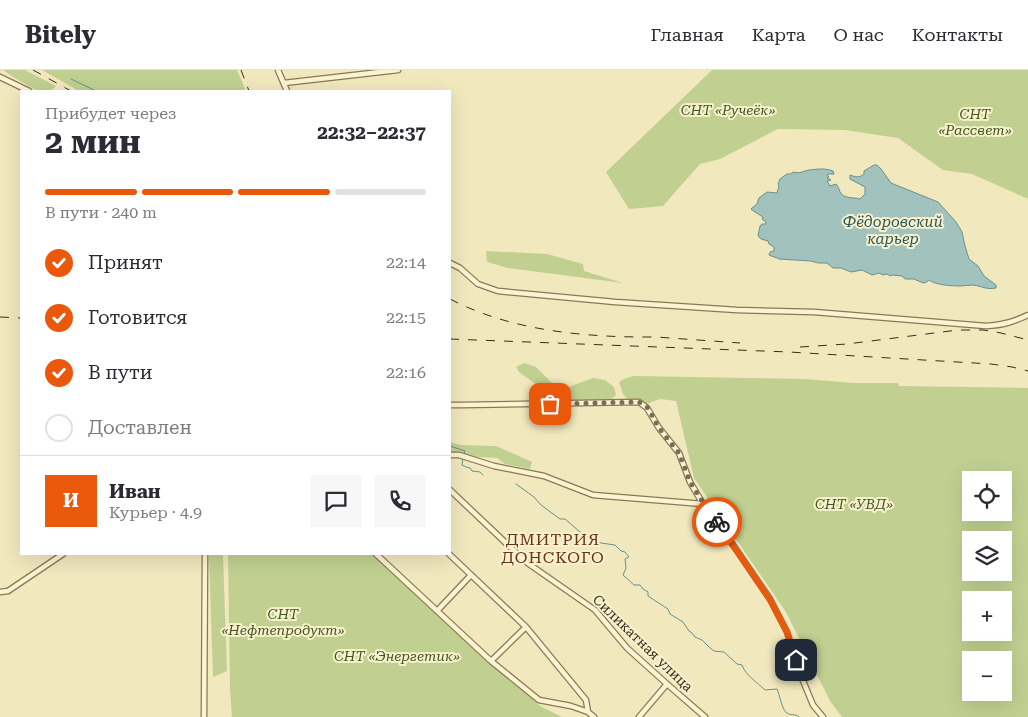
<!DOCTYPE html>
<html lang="ru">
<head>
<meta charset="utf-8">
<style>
	:root { --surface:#fff; --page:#f7f7f7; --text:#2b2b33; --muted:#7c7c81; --line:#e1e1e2; --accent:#ea580c }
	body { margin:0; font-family:"Roboto Serif",serif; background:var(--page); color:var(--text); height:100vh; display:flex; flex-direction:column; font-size:19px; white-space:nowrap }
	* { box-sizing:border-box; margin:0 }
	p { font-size:16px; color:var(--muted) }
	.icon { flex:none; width:28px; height:28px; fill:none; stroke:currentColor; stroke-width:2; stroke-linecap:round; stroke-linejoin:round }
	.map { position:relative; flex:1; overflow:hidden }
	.details { position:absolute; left:20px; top:20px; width:431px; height:465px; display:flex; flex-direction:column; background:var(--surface); border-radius:0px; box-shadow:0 5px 20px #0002 }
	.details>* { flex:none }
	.fabs { position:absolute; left:962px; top:401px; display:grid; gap:10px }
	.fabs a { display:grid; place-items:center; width:50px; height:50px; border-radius:0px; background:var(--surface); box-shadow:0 5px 20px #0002; font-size:25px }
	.pin { position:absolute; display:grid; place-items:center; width:42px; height:42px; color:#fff; margin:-21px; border-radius:10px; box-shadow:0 2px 8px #0006 }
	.courier { position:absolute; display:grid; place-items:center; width:50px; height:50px; margin:-25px; border:4px solid #ea580c; border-radius:50%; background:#fff; color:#222; box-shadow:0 1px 6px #0007 }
	.headline em { font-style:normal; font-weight:700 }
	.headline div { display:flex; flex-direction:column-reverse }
	.headline { display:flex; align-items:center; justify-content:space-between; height:85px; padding:0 25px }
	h1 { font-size:32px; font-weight:700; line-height:38px }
	.bar { display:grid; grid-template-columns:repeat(4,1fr); gap:8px 5px; align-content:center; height:60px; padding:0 25px }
	.bar i { height:6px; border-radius:4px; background:var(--line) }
	.bar .selected { background:var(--accent) }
	.bar p { grid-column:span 4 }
	.line { display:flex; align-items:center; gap:12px; padding:0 25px; border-top:1px solid var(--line) }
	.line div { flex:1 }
	.round { display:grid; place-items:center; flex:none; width:52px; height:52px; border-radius:0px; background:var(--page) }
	ol { padding:0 25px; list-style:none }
	li { display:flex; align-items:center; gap:15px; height:55px }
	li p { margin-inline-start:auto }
	li .icon { padding:5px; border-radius:50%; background:var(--accent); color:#fff; stroke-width:4 }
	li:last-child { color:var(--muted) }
	li i { width:28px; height:28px; border:2px solid var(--line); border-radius:50% }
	header { display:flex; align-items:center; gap:30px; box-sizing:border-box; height:70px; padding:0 25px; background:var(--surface); border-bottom:1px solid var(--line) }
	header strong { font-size:24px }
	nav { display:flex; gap:28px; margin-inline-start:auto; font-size:18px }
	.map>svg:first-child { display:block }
</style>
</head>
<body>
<header>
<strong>Bitely</strong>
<nav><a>Главная</a><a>Карта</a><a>О нас</a><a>Контакты</a></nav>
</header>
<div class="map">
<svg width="1028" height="647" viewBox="0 0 1028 647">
	<rect width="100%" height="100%" fill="#f1e8be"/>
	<path fill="#c1d091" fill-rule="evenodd" d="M3,0H25L56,16L51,21H40L36,20L13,7Z
		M42,0H237L246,21H79Z
		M712,0H1028V129L972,104L943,100L898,68L845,60L778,59L720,89L700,94L663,136L629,139L606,102Z
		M486,181L547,184L583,194L584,201L623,213L508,198L487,192Z
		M524,293L536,297L556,317L566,318L582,312L593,308L605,310L614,317L616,325L610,330L541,331L537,315L519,302L516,297Z
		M633,306L805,309L853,313H898L899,316L1028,318V647H842L830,631L786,542L694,408L676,331L660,329L647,334L638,330H628L623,324L619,312L624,309ZM971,410H1004V442H971ZM971,470H1004V502H971ZM971,530H1004V562H971ZM971,590H1004V622H971Z
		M450,372L460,375L496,376L532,392L530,399L505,394L497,388L478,387L450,383Z
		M211,484H223L227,601L213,607L209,486Z
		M228,484H378L540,636L562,647H232L230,619Z"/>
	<path fill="#a2c2bd" stroke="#68918c" d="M874,95H877L881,99L891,113L938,132L956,152L962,162L965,176L969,189L978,196L984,206L996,215V218C986,220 982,216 973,215C969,215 964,216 960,216C952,216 935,215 929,210L925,213L921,212L914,209H905L902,206L892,205L890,206L887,204L883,205L879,203L872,205L862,200L851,202L841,198H833L827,193H818L811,191L779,189C776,187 773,187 769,185L770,182L774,181V177L769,174L768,171L761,169L758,166L760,156L762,154H766V152L762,149L763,147L752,140L751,139L757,134L759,128L767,122L777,123L779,116L778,114L780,109L787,104H790L794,102C800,104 803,101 809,100C818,99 825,98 833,101L834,104H829L827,105L829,107L827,108L831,110L827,111L830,116L836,114C838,116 839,119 840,122C844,129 853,127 860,129L865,124V117L850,109V105C855,107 860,108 864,104V101Z"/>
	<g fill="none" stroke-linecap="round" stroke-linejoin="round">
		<path stroke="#68918c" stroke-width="1" d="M71,9L96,21
			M450,376L465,381L464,384
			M463,388L462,395L466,397L470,398L472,401L480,402L483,405
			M516,414L534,427L541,435L560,449H565L580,462L593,469L594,472L615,475L621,481L625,482L629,487L625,489L626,498L623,505L634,515H640L643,519L648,522V526L668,539L670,544L683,552L689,561L692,563L695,567L702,570L709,577L714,581L724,582L737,594L742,595C746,606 757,612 765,620L777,619C780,625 782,641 787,643C791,646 794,643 799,647"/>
		<defs>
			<path id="minor" d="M278,0L287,21
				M0,7L29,21
				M284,13L398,0
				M450,193L460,198L478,214L498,221L615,232L737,240L814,242L986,256C1003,255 1013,252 1028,245
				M450,335H462L639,332L647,338L659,358L679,383L690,412L703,434
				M450,385H459L494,396L544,406L593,425L703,434L712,444L770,529L787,562L799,601L813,635L823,647
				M450,420L526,492L595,540L627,578L667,614L705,647
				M376,484L491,591L539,630L571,636L588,642L594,647
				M449,484L526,557L586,630L588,642
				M0,522L8,521L63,484
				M437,541L471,505
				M491,591L526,557
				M204,647L205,484
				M639,647L667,614"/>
		</defs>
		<use href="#minor" stroke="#8b7855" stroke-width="7"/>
		<use href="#minor" stroke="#fbf4d2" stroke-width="4.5"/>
		<path stroke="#392d1b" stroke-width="1" stroke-dasharray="9 9" stroke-linecap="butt" d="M33,0L71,21
			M241,0L249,21
			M450,229C498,254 552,263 606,266C622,267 639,267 656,267C684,269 712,271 740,273
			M0,247L21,248
			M450,269L789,282L991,294L1012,297L1028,301
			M800,277L847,274L958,260H983L1001,263L1028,270"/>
	</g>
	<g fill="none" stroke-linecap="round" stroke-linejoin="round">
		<path stroke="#796e54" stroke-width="5" stroke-dasharray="0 9" d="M550,334L639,332L648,338L659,358L679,383L690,412L704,434L717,452"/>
		<path stroke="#ea580c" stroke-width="6" d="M717,452L770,530L787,562L796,590"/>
	</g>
	<g text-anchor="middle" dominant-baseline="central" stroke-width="4" stroke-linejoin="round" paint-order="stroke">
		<g font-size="14" font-style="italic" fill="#425720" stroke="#f8f1ce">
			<text x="728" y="40">СНТ «Ручеёк»</text>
			<text x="975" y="44">СНТ<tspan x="975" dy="16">«Рассвет»</tspan></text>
			<text x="854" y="434">СНТ «УВД»</text>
			<text x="283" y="544">СНТ<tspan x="283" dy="16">«Нефтепродукт»</tspan></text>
			<text x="397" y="586">СНТ «Энергетик»</text>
		</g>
		<g font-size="14" fill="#392d1b" stroke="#f8f1ce">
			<text transform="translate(643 573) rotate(44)">Силикатная улица</text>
		</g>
		<g font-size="15" font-style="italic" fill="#29575a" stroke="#f8f1ce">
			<text x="893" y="152">Фёдоровский<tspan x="893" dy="17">карьер</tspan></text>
		</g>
		<g font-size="16" letter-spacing="1" fill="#693217" stroke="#f8f1ce">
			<text x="553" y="469">ДМИТРИЯ<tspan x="553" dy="18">ДОНСКОГО</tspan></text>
		</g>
	</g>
</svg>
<div class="fabs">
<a><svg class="icon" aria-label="locate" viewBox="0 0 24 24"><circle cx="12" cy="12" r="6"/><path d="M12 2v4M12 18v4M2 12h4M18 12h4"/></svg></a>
<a><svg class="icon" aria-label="layers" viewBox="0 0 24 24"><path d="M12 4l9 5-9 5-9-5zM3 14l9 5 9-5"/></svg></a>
<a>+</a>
<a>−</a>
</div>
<div class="pin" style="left:550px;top:334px;background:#ea580c"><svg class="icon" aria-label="bag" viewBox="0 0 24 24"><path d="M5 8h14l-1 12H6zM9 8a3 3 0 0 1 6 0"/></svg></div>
<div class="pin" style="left:796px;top:590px;background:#1f2937"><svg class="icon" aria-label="home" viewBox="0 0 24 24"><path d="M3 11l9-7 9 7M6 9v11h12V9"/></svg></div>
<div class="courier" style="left:717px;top:452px"><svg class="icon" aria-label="bike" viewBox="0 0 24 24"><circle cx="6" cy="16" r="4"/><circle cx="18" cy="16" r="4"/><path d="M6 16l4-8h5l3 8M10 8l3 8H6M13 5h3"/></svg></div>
<section class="details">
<div class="headline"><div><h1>2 мин</h1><p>Прибудет через</p></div><em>22:32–22:37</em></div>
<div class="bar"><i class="selected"></i><i class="selected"></i><i class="selected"></i><i></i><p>В пути · 240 m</p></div>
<ol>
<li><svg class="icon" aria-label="check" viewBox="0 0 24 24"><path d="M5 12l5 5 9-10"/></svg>Принят<p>22:14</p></li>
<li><svg class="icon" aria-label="check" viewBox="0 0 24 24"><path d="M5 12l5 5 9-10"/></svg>Готовится<p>22:15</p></li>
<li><svg class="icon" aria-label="check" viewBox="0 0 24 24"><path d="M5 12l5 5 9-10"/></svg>В пути<p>22:16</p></li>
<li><i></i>Доставлен</li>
</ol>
<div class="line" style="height:90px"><b class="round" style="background:var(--accent);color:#fff">И</b><div><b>Иван</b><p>Курьер · 4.9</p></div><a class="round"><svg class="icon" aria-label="chat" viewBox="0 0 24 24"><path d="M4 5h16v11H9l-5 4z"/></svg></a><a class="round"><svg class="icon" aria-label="phone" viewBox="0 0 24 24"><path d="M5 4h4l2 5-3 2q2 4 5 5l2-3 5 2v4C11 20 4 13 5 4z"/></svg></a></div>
</section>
</div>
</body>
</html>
